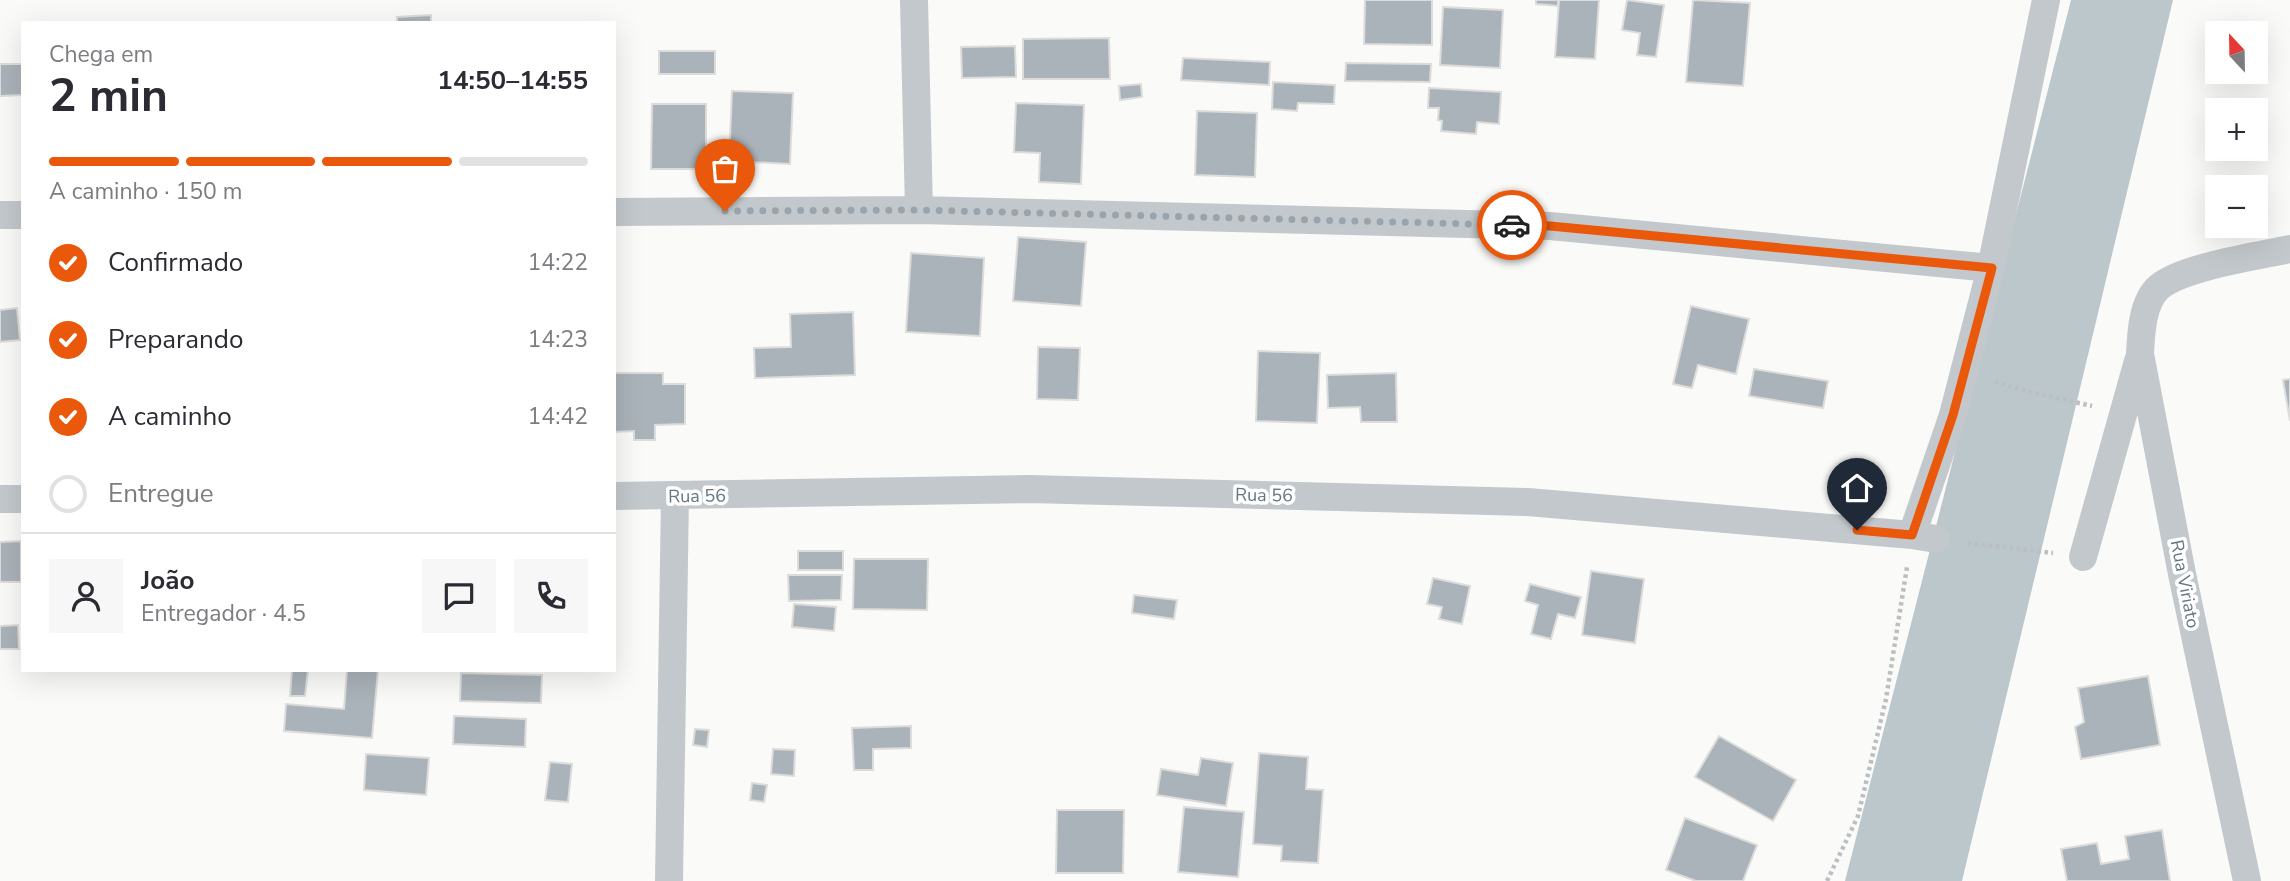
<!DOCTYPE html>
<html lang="pt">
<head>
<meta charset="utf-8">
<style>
	:root { --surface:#fff; --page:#f7f7f7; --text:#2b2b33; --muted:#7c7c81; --line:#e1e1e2; --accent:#ea580c }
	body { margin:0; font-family:"Nunito Sans",sans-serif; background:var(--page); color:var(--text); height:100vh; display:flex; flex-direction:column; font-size:26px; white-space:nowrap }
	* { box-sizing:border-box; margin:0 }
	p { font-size:23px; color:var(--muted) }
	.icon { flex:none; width:38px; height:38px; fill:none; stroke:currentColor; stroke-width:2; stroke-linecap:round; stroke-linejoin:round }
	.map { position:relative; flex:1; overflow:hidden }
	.side { position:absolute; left:21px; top:21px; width:595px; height:651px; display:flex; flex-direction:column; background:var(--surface); border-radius:0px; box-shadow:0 7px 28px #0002 }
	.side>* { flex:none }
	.needle { width:46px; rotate:338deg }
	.buttons { position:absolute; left:2205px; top:21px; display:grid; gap:14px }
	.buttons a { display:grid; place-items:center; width:63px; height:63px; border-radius:0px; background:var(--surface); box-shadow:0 7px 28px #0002; font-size:35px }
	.pin { position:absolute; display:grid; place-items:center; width:60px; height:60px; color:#fff; margin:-72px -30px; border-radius:50% 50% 50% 0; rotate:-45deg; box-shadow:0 0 7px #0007 }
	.pin .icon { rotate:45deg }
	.courier { position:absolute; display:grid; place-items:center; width:70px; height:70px; margin:-35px; border:5px solid #ea580c; border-radius:50%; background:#fff; color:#222; box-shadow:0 2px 9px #0007 }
	.headline em { font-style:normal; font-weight:700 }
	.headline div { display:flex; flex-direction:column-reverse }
	.headline { display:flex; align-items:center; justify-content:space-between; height:119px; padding:0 28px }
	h1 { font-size:46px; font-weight:700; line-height:52px }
	.bar { display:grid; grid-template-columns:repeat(4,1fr); gap:10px 7px; align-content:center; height:84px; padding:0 28px }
	.bar i { height:9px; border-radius:5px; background:var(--line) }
	.bar .selected { background:var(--accent) }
	.bar p { grid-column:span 4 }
	.line { display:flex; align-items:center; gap:18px; padding:0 28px; border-top:2px solid var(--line) }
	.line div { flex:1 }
	.round { display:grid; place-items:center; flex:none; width:74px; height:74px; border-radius:0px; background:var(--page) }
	ol { padding:0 28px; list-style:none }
	li { display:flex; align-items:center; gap:21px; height:77px }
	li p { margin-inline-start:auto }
	li .icon { padding:7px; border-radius:50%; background:var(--accent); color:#fff; stroke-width:4 }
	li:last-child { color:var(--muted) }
	li i { width:38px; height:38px; border:4px solid var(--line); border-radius:50% }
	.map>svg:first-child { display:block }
</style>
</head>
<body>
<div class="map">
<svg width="2290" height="881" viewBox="0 0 2290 881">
	<rect width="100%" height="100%" fill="#fafaf8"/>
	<path fill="#bbc7cb" d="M2071,0H2173L1962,881H1845Z"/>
	<path fill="#aab3b9" stroke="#dcdcda" stroke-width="2" d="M1365,0H1432V45L1364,44Z
		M1536,0H1558V6L1536,4Z
		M1559,0H1599L1595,59L1555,57Z
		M1627,0L1664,5L1656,57L1637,55L1640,33L1622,30Z
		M1693,0L1750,3L1743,86L1686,82Z
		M1443,7L1503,10L1500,68L1440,65Z
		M431,15V23H397V17Z
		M1109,38L1110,79H1023V39Z
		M1015,46L1016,77L962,78L961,47Z
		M659,51H715V74H659Z
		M1183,58L1270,62L1269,85L1181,80Z
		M1346,63L1431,64L1430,82L1345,81Z
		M0,64H23V95L0,96Z
		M1273,82L1335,85L1334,104L1298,103L1297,111L1272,109Z
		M1141,84L1142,97L1120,100L1119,86Z
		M1429,88L1501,92L1499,124L1477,122L1476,134L1441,131L1442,121L1438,120L1439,108H1428Z
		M732,91L793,93L790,164L729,161Z
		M1016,103L1084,105L1081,184L1039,182L1040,153L1014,152Z
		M652,104H706V169H651Z
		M1197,111L1257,113L1255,177L1195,175Z
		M1018,237L1086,242L1081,306L1013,301Z
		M911,253L984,258L980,336L906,332Z
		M1691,306L1749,319L1736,374L1698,365L1692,388L1673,384Z
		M17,308L20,340L0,342V310Z
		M853,312L855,375L755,378L754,348L791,347L790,314Z
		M1038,347L1080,348L1078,400L1037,399Z
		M1258,351L1320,353L1317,423L1256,421Z
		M1754,369L1828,381L1823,408L1749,396Z
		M614,373H663V384H685V424L655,425V440H634V431L614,432Z
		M1396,373L1397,422H1361L1360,407L1328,408L1327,375Z
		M2290,379V421L2283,380Z
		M21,541V582H0V542Z
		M798,551H843V570H798Z
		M854,559H928L927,610L853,609Z
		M1591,571L1644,579L1635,643L1582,635Z
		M788,575H842L841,600L789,601Z
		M1433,578L1470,586L1462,624L1439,619L1442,607L1427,604Z
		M1530,584L1581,597L1575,618L1558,614L1551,639L1531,634L1538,605L1525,601Z
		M1134,595L1177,600L1174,619L1132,613Z
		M794,604L836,607L834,631L792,627Z
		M18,625L19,649H0V626Z
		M292,670H308L305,696H290Z
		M347,670H378L372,738L284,731L286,704L344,709Z
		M461,673L542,675L541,703L460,701Z
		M2148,676L2160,745L2081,759L2075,727L2084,722L2078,688Z
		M454,716L526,719L525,747L453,744Z
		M911,726V748L873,749V770H854L852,728Z
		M695,729L709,730L707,747L693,745Z
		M1719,736L1796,780L1773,821L1695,777Z
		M773,749L795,750L794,776L771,774Z
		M1259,753L1308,757L1306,789L1323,790L1318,863L1281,861L1282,846L1253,844Z
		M366,754L429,758L426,795L364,790Z
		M1201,758L1233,763L1226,806L1157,795L1161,769L1198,775Z
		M550,762L572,764L568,802L545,800Z
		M752,783L767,785L764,802L750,800Z
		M1184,807L1244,812L1238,877L1178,872Z
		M1057,810H1124L1123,873H1056Z
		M1685,818L1757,845L1743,881H1696L1666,870Z
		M2162,830L2170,881H2067L2061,849L2097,843L2101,864L2129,859L2125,836Z"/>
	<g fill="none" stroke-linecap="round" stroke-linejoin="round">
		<path stroke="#bbbfc2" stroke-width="4.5" stroke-dasharray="3.5 3.5" stroke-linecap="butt" d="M1995,382L2030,392L2092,406
			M1968,543L2053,553
			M1827,881L1858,816L1886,699L1907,567"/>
		<path stroke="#c3c8cc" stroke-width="28" d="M914,0L919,210
			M614,212L919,210L1550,226L1991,268
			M0,215H23
			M614,496L1029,489L1528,502L1912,535L1936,539
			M0,499H23
			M1912,535L1953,415L1991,268L2046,0
			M2083,557L2138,361
			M669,881L675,496
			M2247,881L2182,574L2140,354C2141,334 2142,302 2159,287C2183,267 2257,256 2290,249"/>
	</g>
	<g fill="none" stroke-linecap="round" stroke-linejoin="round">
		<path stroke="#99a4ac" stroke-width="7" stroke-dasharray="0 12.6" d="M725,211L919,210L1512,225"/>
		<path stroke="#ea580c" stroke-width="9" d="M1512,225L1550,226L1992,268L1953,415L1912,535L1857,530"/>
	</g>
	<g text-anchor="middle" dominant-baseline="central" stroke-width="7" stroke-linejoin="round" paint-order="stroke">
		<g font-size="18" fill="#657683" stroke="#fff">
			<text transform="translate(1264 495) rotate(1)">Rua 56</text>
			<text transform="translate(697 496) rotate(-1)">Rua 56</text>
			<text transform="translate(2185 584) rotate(79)">Rua Viriato</text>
		</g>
	</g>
</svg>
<div class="buttons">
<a><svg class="needle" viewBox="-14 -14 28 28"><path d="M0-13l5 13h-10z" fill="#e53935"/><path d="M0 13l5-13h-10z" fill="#7c7c81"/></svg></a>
<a>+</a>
<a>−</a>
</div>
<div class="pin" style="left:725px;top:211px;background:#ea580c"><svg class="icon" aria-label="bag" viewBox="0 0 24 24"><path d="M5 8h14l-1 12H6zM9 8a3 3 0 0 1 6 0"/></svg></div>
<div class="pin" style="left:1857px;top:530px;background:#1f2937"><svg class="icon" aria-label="home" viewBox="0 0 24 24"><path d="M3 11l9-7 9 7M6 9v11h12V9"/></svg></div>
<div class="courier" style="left:1512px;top:225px"><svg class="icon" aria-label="car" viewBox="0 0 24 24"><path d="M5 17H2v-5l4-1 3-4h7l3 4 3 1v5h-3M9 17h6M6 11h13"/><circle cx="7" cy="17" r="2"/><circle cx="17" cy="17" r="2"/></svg></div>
<section class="side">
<div class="headline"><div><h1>2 min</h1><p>Chega em</p></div><em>14:50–14:55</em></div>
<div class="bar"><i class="selected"></i><i class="selected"></i><i class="selected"></i><i></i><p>A caminho · 150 m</p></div>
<ol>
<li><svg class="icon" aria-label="check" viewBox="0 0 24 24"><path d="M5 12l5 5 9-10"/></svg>Confirmado<p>14:22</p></li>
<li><svg class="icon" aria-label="check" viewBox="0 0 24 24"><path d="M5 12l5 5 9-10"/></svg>Preparando<p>14:23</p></li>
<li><svg class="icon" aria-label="check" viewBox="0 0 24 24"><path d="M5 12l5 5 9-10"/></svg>A caminho<p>14:42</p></li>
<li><i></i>Entregue</li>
</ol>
<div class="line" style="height:126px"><a class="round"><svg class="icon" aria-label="person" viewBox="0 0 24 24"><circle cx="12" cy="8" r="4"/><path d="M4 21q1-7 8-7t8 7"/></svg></a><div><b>João</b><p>Entregador · 4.5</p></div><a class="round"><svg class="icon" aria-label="chat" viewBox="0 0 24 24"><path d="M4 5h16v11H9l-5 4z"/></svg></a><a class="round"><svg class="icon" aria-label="phone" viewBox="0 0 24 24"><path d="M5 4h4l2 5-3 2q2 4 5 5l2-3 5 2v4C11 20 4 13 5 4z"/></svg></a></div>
</section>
</div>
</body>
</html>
